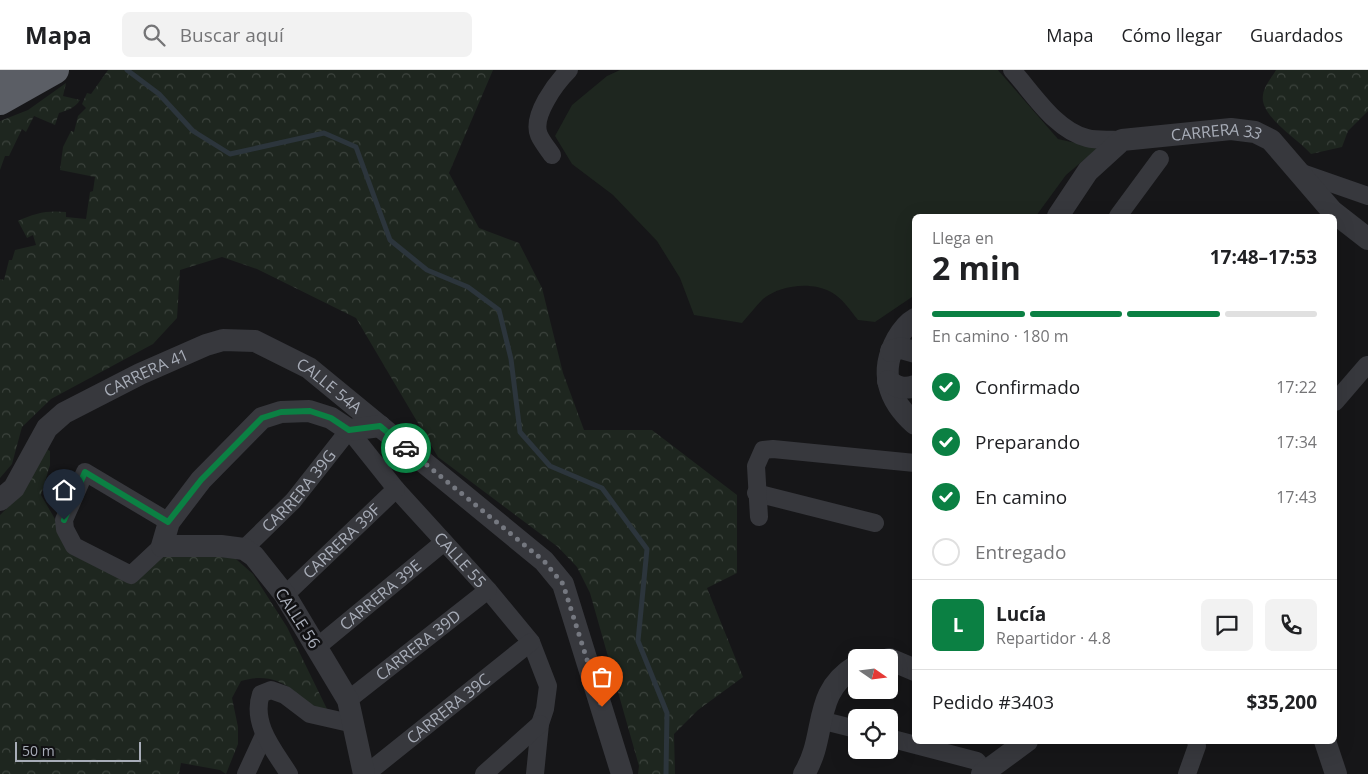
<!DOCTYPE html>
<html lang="es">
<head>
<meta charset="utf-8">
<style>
	:root { --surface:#fff; --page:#f2f2f2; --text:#202124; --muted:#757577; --line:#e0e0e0; --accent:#0b8043 }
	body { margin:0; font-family:"Open Sans",sans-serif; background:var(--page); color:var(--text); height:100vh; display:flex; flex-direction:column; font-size:19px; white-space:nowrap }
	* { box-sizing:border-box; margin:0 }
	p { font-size:16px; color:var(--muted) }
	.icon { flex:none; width:28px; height:28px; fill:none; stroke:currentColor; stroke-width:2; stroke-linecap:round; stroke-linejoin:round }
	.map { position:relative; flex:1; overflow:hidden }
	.side { position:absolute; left:912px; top:144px; width:425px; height:530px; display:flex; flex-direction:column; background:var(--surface); border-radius:8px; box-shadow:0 5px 20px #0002 }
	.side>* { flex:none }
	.needle { width:32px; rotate:104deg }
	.tools { position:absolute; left:848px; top:579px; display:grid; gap:10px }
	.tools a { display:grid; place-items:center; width:50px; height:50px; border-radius:8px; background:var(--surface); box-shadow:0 5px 20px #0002; font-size:25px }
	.scale { position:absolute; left:15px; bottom:12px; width:126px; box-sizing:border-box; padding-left:5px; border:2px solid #a8adb8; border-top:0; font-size:14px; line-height:18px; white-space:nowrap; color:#a8adb8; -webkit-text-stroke:4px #111113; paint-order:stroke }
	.pin { position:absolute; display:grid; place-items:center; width:42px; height:42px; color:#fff; margin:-51px -21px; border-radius:50% 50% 50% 0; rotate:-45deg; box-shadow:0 0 5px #0007 }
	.pin .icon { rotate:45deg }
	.courier { position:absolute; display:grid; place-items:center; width:50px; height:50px; margin:-25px; border:4px solid #0b8043; border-radius:50%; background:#fff; color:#222; box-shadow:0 1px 6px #0007 }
	.overview em { font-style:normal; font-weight:700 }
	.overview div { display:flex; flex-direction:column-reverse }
	.overview { display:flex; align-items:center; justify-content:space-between; height:85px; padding:0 20px }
	h1 { font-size:32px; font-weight:700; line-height:38px }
	.bar { display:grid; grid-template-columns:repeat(4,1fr); gap:8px 5px; align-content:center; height:60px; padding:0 20px }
	.bar i { height:6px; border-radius:4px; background:var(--line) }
	.bar .selected { background:var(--accent) }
	.bar p { grid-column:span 4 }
	.line { display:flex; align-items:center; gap:12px; padding:0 20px; border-top:1px solid var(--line) }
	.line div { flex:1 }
	.round { display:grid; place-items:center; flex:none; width:52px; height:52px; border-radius:8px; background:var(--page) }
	ol { padding:0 20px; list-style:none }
	li { display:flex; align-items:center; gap:15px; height:55px }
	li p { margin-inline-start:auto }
	li .icon { padding:5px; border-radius:50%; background:var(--accent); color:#fff; stroke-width:4 }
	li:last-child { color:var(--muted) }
	li i { width:28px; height:28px; border:2px solid var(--line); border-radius:50% }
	header { display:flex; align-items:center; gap:30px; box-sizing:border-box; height:70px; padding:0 25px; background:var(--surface); border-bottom:1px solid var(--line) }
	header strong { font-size:24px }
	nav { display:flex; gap:28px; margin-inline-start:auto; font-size:18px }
	.search { width:350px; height:45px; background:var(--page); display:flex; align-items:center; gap:12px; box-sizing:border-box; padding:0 18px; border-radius:8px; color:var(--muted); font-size:19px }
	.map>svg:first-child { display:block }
</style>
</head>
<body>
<header>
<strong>Mapa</strong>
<div class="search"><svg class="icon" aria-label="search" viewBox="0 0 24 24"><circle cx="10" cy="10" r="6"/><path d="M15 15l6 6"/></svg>Buscar aquí</div>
<nav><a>Mapa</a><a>Cómo llegar</a><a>Guardados</a></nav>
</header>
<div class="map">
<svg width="1368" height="704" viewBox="0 0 1368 704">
	<defs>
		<pattern id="forest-crowns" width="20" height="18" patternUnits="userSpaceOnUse" patternTransform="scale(1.25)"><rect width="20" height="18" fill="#1e261f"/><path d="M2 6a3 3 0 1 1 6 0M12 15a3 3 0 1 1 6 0" fill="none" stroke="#3c433d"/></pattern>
	</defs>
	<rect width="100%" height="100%" fill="#161618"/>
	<path fill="#1e261f" d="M620,0H998L1058,69L1098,78L1066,105L1036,146H915V225L875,252L858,250C850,240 842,228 831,222C811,211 780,215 763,229C756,236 749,245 742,253L694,245L680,208L657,171L613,125L572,94L555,66L572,35L607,6Z"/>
	<path fill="url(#forest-crowns)" d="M108,0H493L449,103L479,158L519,173L542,218L563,303L584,360H652L737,425V503L707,518L743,607L698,640L674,664L675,704H638L639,696L590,523L577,497L558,477L438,387L356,248L257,199L222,187L180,200L177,248L153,274L51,329L22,357L12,394L0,408V209L4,210L9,190H12L15,180L36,175L33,165L27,168L18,151C34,143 48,140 66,142V147L86,149L90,122L93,121L95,107L60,100L63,77L71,61L74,62L78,46L86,38L82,34L87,23L91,24Z
		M1276,0H1368V41L1348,61L1342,77L1311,84C1298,69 1259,46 1263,25C1264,16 1272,7 1276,0Z
		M66,13L63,26L80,30C75,38 68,40 59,43L55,55L34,46L26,62L22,59L9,86H5L0,100V51L28,40Z
		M41,376L50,381V395L41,425L62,461L128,495L143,487L228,482L253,504L287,557L327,639L319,645C295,621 278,600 241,611L232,628L238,657V674L226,704L220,700L181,693L179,704H0V445L18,427Z"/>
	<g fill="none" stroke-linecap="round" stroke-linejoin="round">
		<path stroke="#2c353c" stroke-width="5" d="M127,0L159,24L193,61L230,84L324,63L356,77L390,170L427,200L468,217L499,240L511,289L520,362L550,396L602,418L647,479L638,571L667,643L666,704"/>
		<g stroke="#37383d" stroke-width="18">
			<path d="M1012,0C1033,23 1055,60 1087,68C1098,71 1111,69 1122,70"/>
			<path d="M552,85C548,79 542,72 539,65C531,46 556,13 569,0"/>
			<path d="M1302,103L1368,126"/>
			<path d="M1118,146L1160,89"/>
			<path d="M1335,332L1367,295"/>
			<path d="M756,423L875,453"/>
			<path d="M759,447L756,396L763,380L773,379L915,393"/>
			<path d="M162,476L131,505L74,476L65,459L64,450L85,402L169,452"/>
			<path id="s1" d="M244,479L293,431L349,360L396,419L488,520L531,572L548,616L545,639L540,654L535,704"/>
			<path id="s2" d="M285,525L396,419"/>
			<path id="s3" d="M317,577L444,472"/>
			<path id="s4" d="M348,630L488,520"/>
			<path d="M820,650L856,659"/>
			<path d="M889,668L977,691L985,701"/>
			<path d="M246,704L264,665"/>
			<path d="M289,704C274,680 251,654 261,624L271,620L285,625L310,644L354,654"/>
			<path id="s5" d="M366,704L531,572"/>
			<path d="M484,704L540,654"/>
			<path d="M1187,704L1197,676L1196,671"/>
		</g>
		<g stroke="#37383d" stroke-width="22">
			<path id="s6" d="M1058,146L1088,101L1122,70L1231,59L1255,62L1271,70L1332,141L1368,169"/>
			<path d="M915,249C908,253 901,262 897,269C879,302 888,330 915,354"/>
			<path d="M891,281L901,278L915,282"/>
			<path d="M888,311C897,317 903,320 915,316"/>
			<path id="s7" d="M0,430L14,418L47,358L64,343L140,304L206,275L223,270L255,271L309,298L544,491L563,514L622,704"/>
			<path d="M889,589L915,600"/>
			<path d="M1325,671L1336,704"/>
			<path d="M364,704L348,630L285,525L254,486L244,479L221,476H162L169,452L201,410L262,348L281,342L309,341L331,348L349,360L380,356"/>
			<path d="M804,704C828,665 811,623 856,596"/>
			<path d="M982,704L1027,671"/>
		</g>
		<path stroke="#5b5e65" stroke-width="28" d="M0,6L13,0
			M0,31L55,0"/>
	</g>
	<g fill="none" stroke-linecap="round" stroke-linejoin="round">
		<path stroke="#757880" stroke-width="5" stroke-dasharray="0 9" d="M406,378L544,491L563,514L602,637"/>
		<path stroke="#0b8043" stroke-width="6" d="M64,450L85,402L168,452L201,410L262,348L281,342L310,341L331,348L349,360L380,356L406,378"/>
	</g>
	<g text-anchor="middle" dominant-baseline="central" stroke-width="5" stroke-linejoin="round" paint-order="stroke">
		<g font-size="16" fill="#a8adb8" stroke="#111113">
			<text stroke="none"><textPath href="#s6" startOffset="195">CARRERA 33</textPath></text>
			<text stroke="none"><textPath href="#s7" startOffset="201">CARRERA 41</textPath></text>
			<text stroke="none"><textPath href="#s7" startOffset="404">CALLE 54A</textPath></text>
			<text stroke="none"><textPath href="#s1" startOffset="80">CARRERA 39G</textPath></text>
			<text stroke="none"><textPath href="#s2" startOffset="78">CARRERA 39F</textPath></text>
			<text stroke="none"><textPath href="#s1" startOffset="330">CALLE 55</textPath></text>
			<text stroke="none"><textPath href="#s3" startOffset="82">CARRERA 39E</textPath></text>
			<text transform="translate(298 548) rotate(57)">CALLE 56</text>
			<text stroke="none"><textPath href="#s4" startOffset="89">CARRERA 39D</textPath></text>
			<text stroke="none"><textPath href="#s5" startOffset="105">CARRERA 39C</textPath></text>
		</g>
	</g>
</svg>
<div class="tools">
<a><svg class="needle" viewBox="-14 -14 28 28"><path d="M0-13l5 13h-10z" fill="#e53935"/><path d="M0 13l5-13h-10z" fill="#757577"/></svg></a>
<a><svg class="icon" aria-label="locate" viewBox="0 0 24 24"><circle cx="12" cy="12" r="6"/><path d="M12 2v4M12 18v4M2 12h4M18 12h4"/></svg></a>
</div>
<div class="scale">50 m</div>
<div class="pin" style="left:602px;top:637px;background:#ea580c"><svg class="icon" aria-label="bag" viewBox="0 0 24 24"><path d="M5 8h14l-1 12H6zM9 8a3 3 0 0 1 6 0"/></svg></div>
<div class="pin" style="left:64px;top:450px;background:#1f2937"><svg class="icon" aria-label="home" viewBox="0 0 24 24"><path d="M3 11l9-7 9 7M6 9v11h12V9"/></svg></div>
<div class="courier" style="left:406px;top:378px"><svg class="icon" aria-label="car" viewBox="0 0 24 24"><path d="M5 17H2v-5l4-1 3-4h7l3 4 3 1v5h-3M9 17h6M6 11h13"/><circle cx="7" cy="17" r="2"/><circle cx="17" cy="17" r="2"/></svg></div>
<section class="side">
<div class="overview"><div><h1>2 min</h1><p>Llega en</p></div><em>17:48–17:53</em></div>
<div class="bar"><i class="selected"></i><i class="selected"></i><i class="selected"></i><i></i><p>En camino · 180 m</p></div>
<ol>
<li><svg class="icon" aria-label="check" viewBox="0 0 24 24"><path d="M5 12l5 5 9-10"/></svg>Confirmado<p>17:22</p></li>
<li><svg class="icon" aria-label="check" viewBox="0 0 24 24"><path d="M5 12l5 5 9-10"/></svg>Preparando<p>17:34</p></li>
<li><svg class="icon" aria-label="check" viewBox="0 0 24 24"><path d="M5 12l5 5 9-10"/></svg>En camino<p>17:43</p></li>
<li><i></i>Entregado</li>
</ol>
<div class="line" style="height:90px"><b class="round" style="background:var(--accent);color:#fff">L</b><div><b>Lucía</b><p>Repartidor · 4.8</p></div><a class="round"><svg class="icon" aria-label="chat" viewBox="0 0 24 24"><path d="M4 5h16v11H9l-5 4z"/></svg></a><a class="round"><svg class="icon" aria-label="phone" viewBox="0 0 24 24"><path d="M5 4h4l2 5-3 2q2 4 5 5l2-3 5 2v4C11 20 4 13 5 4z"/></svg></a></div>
<div class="line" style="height:65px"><div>Pedido #3403</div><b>$35,200</b></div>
</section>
</div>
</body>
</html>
